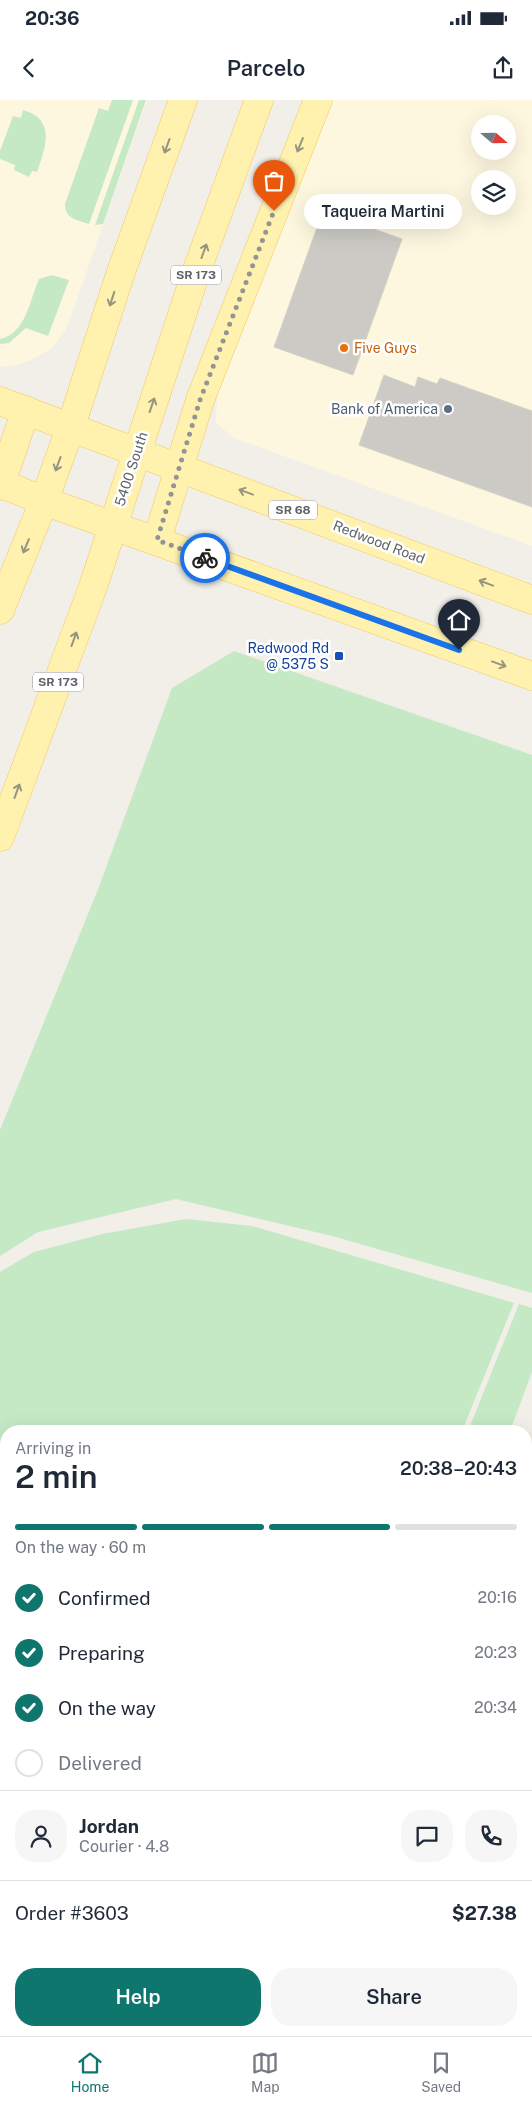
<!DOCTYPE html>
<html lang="en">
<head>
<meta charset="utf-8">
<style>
	:root { --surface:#fff; --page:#f6f6f7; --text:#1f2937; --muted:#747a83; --line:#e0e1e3; --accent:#0f766e }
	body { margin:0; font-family:"Public Sans",sans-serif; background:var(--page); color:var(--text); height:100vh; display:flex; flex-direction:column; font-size:19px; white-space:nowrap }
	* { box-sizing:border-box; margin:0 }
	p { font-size:16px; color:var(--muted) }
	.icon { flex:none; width:28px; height:28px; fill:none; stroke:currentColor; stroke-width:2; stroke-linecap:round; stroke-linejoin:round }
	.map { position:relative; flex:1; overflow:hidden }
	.drawer { position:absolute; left:0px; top:1325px; width:532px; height:611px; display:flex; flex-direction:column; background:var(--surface); border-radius:20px 20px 0 0; box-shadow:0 5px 20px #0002 }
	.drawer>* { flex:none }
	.needle { width:32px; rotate:110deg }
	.tools { position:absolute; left:471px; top:15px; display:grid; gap:10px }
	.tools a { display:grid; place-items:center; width:45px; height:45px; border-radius:50%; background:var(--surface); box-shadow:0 5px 20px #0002; font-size:25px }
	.pin { position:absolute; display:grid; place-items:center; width:42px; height:42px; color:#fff; margin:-51px -21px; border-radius:50% 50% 50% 0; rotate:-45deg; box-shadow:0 0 5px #0007 }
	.pin .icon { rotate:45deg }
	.courier { position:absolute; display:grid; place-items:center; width:50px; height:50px; margin:-25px; border:4px solid #1a73e8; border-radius:50%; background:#fff; color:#222; box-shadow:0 1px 6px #0007 }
	.bubble { position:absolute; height:35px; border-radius:18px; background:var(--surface); box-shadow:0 5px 20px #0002; font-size:16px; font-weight:600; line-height:35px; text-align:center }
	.head em { font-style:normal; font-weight:600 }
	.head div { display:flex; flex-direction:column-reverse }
	.head { display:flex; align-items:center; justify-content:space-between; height:85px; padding:0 15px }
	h1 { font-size:32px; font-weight:600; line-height:38px }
	.bar { display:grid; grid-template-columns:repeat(4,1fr); gap:8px 5px; align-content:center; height:60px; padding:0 15px }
	.bar i { height:6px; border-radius:4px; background:var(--line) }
	.bar .selected { background:var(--accent) }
	.bar p { grid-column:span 4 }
	.line { display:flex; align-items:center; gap:12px; padding:0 15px; border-top:1px solid var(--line) }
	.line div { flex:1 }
	.round { display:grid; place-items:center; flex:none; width:52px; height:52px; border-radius:20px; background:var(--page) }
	ol { padding:0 15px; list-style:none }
	li { display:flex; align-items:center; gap:15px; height:55px }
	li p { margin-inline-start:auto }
	li .icon { padding:5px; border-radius:50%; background:var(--accent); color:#fff; stroke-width:4 }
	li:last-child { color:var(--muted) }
	li i { width:28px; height:28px; border:2px solid var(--line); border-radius:50% }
	.cta { display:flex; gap:10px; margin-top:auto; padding:10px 15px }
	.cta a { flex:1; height:58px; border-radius:20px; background:var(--accent); color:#fff; font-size:20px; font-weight:600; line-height:58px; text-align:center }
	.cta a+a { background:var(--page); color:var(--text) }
	.status { display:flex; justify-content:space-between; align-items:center; height:35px; padding:0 25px; background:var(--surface); direction:ltr }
	.status svg { height:14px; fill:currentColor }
	header { display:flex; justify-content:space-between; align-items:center; height:65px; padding:0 15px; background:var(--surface); font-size:22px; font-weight:600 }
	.tabs { display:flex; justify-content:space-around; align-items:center; height:70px; border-top:1px solid var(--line); background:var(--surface); font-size:14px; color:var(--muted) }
	.tabs a { display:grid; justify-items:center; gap:2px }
	.tabs .selected { color:var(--accent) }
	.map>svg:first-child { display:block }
</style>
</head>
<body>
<div class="status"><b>20:36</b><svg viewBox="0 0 49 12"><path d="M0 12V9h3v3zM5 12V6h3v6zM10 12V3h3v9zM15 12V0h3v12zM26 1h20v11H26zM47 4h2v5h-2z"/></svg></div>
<header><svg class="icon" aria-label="back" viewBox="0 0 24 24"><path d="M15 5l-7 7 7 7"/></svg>Parcelo<svg class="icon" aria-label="share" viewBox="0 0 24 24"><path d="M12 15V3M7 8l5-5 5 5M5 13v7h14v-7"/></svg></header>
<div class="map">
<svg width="532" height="1936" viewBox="0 0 532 1936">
	<rect width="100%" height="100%" fill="#f1efe8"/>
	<path fill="#fef7e0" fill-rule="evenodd" d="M0,0H147L66,230L52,248L29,261L12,266L0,267Z
		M330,0H532V446L234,338L216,323L217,296L252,193ZM480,24H508V51H480ZM480,79H508V106H480Z"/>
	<path fill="#c5e8c5" d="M112,0H133L89,124C77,120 65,119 65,104L99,8L108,11Z
		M139,0H146L103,124L95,125Z
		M23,10C57,19 45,49 37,72L32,71L29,77L14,70L15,65L0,59V51L13,16L21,18Z
		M52,175L69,180L48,236L26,228L9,243L0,244V239C26,234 30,199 39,179Z
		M234,551L532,655V1193L332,1136L176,1099L38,1132L0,1156V1030L97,792L172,588Z
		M186,1119L252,1126L514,1203L462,1331H6V1638L0,1639V1172L34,1152L102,1134Z
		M519,1204L532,1208V1272L510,1331H468Z
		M526,1395L532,1397V1456L526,1471Z
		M526,1610L532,1613V1694L526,1692Z
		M0,1672L6,1674V1799L0,1797Z
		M526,1713L532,1715V1880L526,1877Z
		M0,1813H6V1855L0,1854Z
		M526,1880L532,1882V1935L518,1930H526Z
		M0,1887L6,1889V1930H111L127,1936H0Z
		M206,1930H320L336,1936H222Z"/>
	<path fill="#cccac5" stroke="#d6d1c6" d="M323,111L402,139L353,275L274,247Z
		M384,275L415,287L418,277L437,284L440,278L532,311V407L359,345Z"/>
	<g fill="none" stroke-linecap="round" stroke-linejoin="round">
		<defs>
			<path id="primary" d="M0,301L532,500
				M0,383L44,401L532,576
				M0,386L26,310
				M157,440L200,300L318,0
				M0,510L44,401L71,326L121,172L183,0
				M0,737L94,484L194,178L259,0"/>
		</defs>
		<use href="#primary" stroke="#f2c960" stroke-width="29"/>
		<use href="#primary" stroke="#fff2af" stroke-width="28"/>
	</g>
	<defs><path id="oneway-shaft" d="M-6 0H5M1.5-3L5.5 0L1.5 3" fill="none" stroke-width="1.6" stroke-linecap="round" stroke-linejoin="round" transform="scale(1.25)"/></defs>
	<g stroke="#979581">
		<use href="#oneway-shaft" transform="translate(300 45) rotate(112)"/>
		<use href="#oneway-shaft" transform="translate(167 46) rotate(110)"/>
		<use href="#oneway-shaft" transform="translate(204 151) rotate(-70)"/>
		<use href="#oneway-shaft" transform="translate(112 199) rotate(108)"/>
		<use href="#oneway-shaft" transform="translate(152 305) rotate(-71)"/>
		<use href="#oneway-shaft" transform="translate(58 364) rotate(110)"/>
		<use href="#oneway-shaft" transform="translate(246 392) rotate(-160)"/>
		<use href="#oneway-shaft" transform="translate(26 446) rotate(113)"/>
		<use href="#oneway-shaft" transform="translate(486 483) rotate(-159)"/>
		<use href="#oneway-shaft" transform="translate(74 539) rotate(-70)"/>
		<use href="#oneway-shaft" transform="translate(499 564) rotate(20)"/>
		<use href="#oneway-shaft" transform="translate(17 691) rotate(-70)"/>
	</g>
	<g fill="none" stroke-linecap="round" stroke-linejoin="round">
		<path stroke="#929495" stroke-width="5" stroke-dasharray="0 9" d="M205,458L157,440L200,300L274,111"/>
		<path stroke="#1a73e8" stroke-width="6" d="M205,458L459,550"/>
	</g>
	<circle fill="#e8710a" stroke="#fff" stroke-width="2" cx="344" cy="248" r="5"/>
	<circle fill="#5c6f8a" stroke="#fff" stroke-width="2" cx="448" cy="309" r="5"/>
	<rect fill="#1a4fb4" stroke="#fff" stroke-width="2" x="334" y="551" width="10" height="10" rx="2.5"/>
	<g text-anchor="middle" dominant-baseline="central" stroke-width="5" stroke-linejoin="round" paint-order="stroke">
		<g fill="#fff" stroke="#8f9295" stroke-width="1">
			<rect x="171" y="165.5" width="50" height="19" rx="4"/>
			<rect x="269" y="400.5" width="48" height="19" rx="4"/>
			<rect x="33" y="572.5" width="50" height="19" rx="4"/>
		</g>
		<g font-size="12" font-weight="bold" fill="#5f6368">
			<text x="196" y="175">SR 173</text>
			<text x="293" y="410">SR 68</text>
			<text x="58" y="582">SR 173</text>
		</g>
		<g font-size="14" fill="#c56008" stroke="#fff" text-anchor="start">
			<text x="354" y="248">Five Guys</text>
		</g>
		<g font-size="14" fill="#4e5e75" stroke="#fff" text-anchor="end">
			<text x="438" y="309">Bank of America</text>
		</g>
		<g font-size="14" fill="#5f6368" stroke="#fff">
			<text transform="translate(131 369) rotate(-72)">5400 South</text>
			<text transform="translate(379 442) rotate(21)">Redwood Road</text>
		</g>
		<g font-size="14" fill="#164399" stroke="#fff" text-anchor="end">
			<text x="329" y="548">Redwood Rd<tspan x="329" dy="16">@ 5375 S</tspan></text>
		</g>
	</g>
</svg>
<div class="tools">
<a><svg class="needle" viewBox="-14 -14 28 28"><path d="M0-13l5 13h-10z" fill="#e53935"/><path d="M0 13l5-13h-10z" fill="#747a83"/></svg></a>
<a><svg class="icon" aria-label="layers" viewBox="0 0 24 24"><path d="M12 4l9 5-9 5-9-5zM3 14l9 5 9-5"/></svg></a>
</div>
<div class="pin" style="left:274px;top:111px;background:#ea580c"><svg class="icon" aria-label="bag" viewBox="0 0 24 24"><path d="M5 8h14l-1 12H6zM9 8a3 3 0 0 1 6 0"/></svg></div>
<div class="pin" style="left:459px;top:550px;background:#1f2937"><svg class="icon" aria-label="home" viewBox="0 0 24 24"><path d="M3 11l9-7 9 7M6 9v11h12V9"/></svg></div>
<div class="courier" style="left:205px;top:458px"><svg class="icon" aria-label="bike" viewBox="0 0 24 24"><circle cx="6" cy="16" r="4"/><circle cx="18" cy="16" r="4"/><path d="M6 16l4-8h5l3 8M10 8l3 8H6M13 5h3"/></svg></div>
<div class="bubble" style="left:304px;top:94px;width:158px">Taqueira Martini</div>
<section class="drawer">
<div class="head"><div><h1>2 min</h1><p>Arriving in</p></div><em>20:38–20:43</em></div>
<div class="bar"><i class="selected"></i><i class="selected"></i><i class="selected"></i><i></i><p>On the way · 60 m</p></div>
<ol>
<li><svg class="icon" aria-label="check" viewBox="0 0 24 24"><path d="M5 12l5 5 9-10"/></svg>Confirmed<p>20:16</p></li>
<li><svg class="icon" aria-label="check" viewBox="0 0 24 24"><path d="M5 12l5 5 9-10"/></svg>Preparing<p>20:23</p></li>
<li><svg class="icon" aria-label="check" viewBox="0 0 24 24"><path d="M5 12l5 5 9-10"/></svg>On the way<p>20:34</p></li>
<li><i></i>Delivered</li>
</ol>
<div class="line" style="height:90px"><a class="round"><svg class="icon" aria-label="person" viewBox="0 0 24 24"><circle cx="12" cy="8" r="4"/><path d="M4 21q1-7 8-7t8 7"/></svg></a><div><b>Jordan</b><p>Courier · 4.8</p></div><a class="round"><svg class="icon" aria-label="chat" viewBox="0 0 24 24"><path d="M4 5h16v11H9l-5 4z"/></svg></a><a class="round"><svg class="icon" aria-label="phone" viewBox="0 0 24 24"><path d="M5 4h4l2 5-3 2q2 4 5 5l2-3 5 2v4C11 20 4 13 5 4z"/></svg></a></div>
<div class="line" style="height:65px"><div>Order #3603</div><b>$27.38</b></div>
<div class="cta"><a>Help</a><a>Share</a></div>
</section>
</div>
<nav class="tabs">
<a class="selected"><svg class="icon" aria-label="home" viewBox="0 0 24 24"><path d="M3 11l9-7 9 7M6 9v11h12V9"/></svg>Home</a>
<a><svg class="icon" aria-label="map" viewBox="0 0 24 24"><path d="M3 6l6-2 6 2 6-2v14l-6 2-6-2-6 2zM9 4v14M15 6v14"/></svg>Map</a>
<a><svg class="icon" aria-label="saved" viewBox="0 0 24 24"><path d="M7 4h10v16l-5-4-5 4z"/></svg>Saved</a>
</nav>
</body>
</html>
